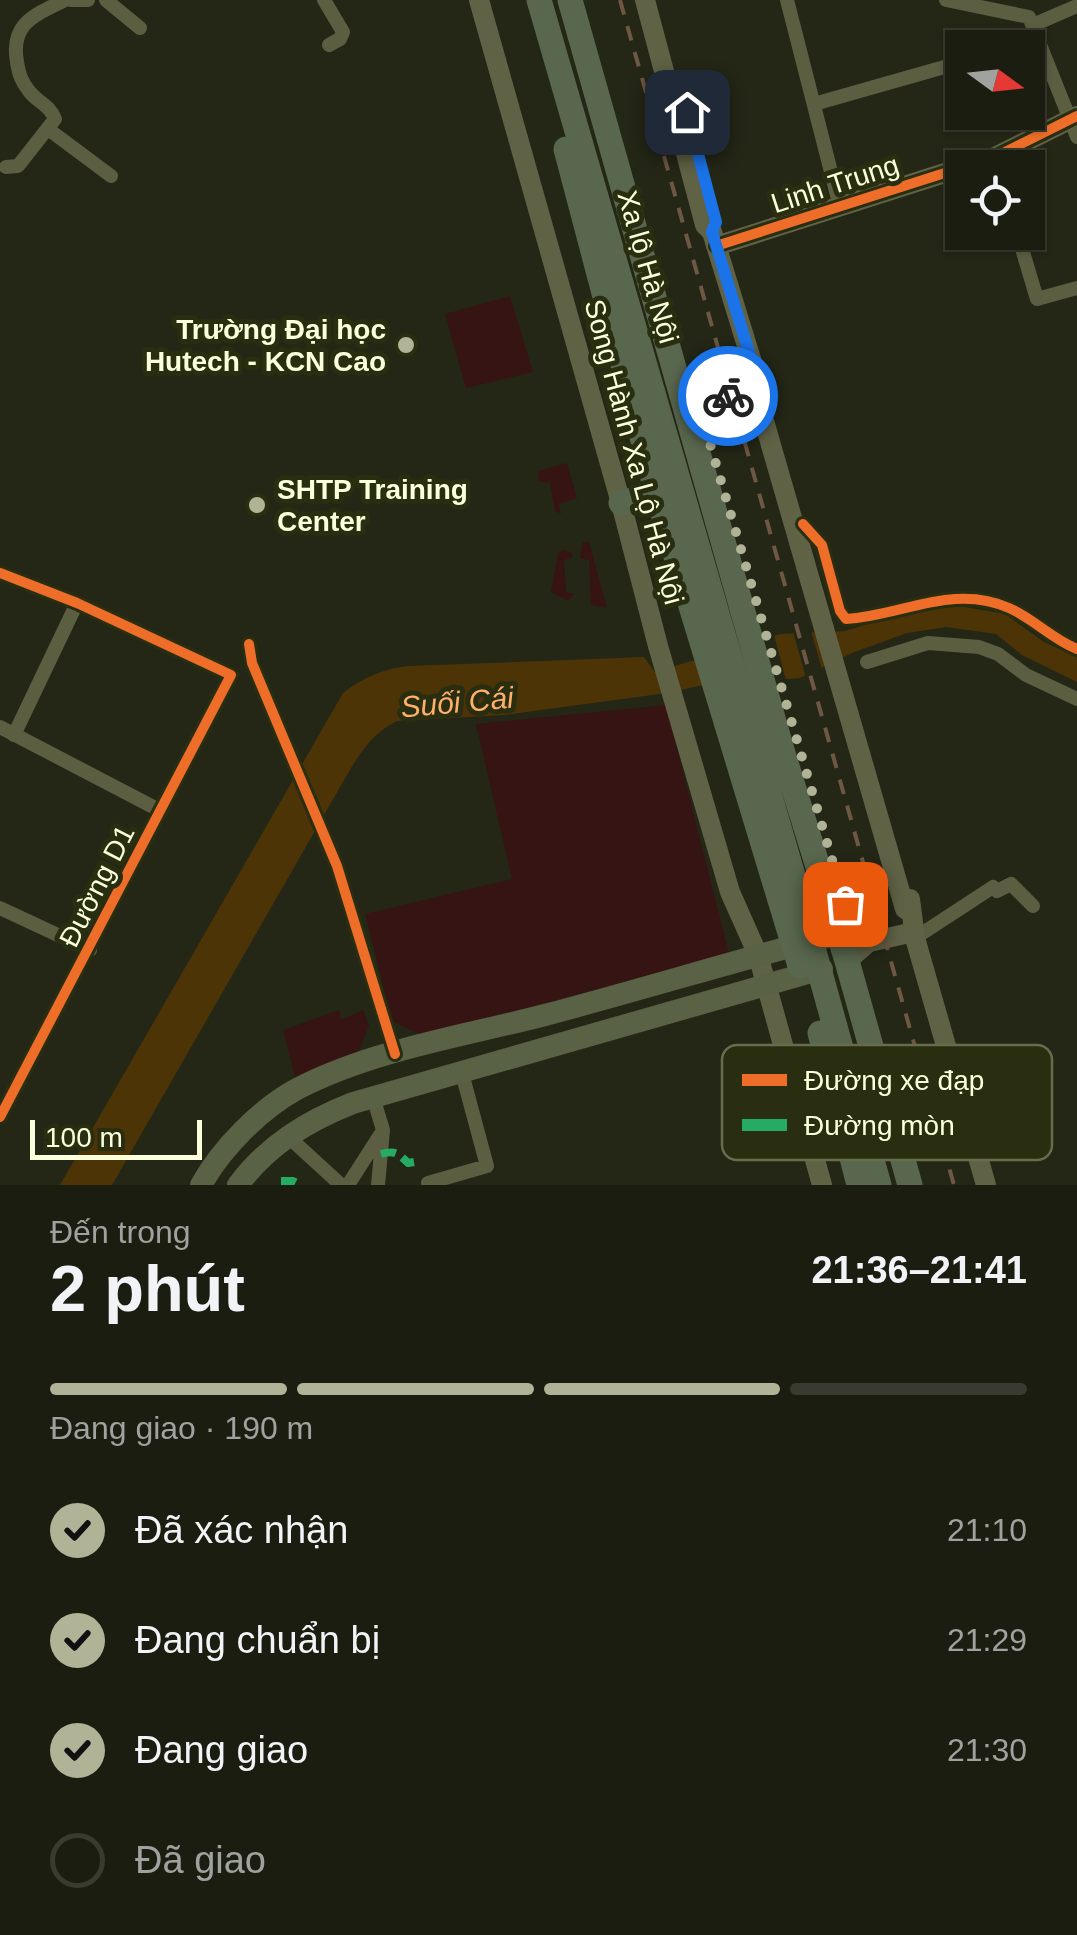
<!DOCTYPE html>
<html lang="vi">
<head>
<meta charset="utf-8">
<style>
	:root { --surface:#1b1d10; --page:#242619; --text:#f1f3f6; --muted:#a0a29f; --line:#393b30; --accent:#b0b396 }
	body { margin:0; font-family:Helvetica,sans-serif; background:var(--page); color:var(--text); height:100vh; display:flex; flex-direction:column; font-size:38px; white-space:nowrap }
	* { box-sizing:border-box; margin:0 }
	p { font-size:32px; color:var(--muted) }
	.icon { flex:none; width:55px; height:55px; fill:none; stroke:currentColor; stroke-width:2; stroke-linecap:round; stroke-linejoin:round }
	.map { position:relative; height:1185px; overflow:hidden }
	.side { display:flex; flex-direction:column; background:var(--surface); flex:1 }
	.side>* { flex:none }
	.needle { width:65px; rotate:105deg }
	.buttons { position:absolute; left:945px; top:30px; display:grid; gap:20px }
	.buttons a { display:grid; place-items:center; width:100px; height:100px; border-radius:0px; background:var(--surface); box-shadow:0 2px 8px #0004,0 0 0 2px var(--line); font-size:50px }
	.scale { position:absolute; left:30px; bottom:25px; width:172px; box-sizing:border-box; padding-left:10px; border:5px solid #fbffdb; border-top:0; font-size:28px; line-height:35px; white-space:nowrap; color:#fbffdb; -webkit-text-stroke:8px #282e0f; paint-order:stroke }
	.pin { position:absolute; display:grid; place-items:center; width:85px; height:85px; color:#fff; margin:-42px; border-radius:20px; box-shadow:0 5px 15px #0006 }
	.courier { position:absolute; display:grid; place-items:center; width:100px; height:100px; margin:-50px; border:8px solid #1a73e8; border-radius:50%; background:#fff; color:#222; box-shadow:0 2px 12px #0007 }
	.summary em { font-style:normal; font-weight:700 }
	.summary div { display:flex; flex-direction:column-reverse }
	.summary { display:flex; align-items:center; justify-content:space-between; height:170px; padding:0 50px }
	h1 { font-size:65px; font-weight:700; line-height:75px }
	.bar { display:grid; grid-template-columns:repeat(4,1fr); gap:15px 10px; align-content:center; height:120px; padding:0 50px }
	.bar i { height:12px; border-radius:8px; background:var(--line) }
	.bar .selected { background:var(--accent) }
	.bar p { grid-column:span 4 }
	ol { padding:0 50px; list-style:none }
	li { display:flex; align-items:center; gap:30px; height:110px }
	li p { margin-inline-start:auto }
	li .icon { padding:10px; border-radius:50%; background:var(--accent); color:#111; stroke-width:4 }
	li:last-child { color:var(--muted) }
	li i { width:55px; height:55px; border:5px solid var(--line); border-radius:50% }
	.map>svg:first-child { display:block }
</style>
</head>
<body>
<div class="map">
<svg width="1077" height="1185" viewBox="0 0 1077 1185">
	<rect width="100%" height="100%" fill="#242716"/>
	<path fill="#361413" d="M510,296L533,372L466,388L445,314Z
		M567,463L577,498L559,504L561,514L555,511L550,483L539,481L538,471Z
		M583,542H589L607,608L591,605L589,560L580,558Z
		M563,550L571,552L573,557L564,560L566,592L574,594L568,601L551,592L558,554Z
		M666,705L729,953L424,1036L392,1021L365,914L512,879L476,724Z
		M339,1010L341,1020L363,1010L369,1026L358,1053L295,1077L283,1030Z"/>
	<path fill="#4c3407" d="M942,607H965L1005,614L1044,642L1077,657V682L1022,655L996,634L946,627L907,633L852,653L800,678L698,686L667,693L504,715L397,721C375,732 364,747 351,768L112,1185H60L343,693C364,677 382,669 409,666L644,657L655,672L781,634L845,631L893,616Z"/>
	<path fill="#242716" d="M810,627L823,673L807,681L792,628Z
		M773,631L787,684L754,687L741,641Z"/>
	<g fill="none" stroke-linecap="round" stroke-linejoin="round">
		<path stroke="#5c5e42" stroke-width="14" d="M71,0H88
			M106,0L140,28
			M324,0L343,32L340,39L329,45
			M787,0L840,207
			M946,0L1029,17L1077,137
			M1033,25L1077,6
			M1012,48L1039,40
			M814,104L962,62
			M48,129L111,176
			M6,167L18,166L55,119C49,104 38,103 29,91C21,81 19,74 17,62C10,23 35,15 65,0
			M1017,232L1037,299L1077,288
			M803,524L822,545L840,611L846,619C901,616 953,583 1009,608C1034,619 1052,639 1077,649
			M0,573L77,603L231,675L0,1117
			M249,644L252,663L337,866L395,1054
			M867,662L928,643L979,647L998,654L1026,675L1077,699
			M0,727L161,811
			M14,735L77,603
			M0,908L90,950
			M915,938L993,887L997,891L1011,884L1033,906
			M373,1097L383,1130L378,1185
			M294,1142L341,1185
			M428,1183L487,1166L463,1077
			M348,1185L380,1135"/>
		<path stroke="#606246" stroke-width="20" d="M479,0L621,503L658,646L730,892L758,955L822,1185
			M645,0L705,225L712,232L759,385L764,406L762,414L905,909L910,912
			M716,246L995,157L1077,116
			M910,899L915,938L986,1185
			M847,961L869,942L914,932"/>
		<path stroke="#596244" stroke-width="22" d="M201,1185C221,1149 260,1109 297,1089C372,1050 464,1036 545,1015C644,989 740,959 839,934
			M238,1185C268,1145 307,1121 353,1103L822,969"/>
		<path stroke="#59674e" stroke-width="25" d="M539,0L794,879L879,1185
			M570,0L782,750L847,961L910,1185
			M566,149L657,494L800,966
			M687,410L759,385
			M621,503L657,494
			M820,1033L859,1185"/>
		<path stroke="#6e5843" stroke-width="4" stroke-dasharray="15 12" stroke-linecap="butt" d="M620,0L954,1185"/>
		<path stroke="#26ab63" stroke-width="8" stroke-dasharray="15 8" stroke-linecap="butt" d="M381,1154C395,1150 398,1153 408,1163L414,1162
			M281,1181H293L301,1185"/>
		<defs>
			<path id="cycleway" d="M716,246L995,157L1077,116
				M803,524L822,545L840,611L846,619C901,616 953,583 1009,608C1034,619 1052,639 1077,649
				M0,573L77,603L231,675L0,1117
				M249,644L252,663L337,866L395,1054"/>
		</defs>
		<use href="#cycleway" stroke="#282e0f" stroke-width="16"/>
		<use href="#cycleway" stroke="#ee6e29" stroke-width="10"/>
	</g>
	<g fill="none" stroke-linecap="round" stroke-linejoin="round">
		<path stroke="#b0b396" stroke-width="10" stroke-dasharray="0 18" d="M728,396L699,406L845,904"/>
		<path stroke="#1a73e8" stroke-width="12" d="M687,112L716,222L712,232L759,385L728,396"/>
	</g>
	<g fill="#b0b396" stroke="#282e0f" stroke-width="4">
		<circle cx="406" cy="345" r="10"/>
		<circle cx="257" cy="505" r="10"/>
	</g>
	<g text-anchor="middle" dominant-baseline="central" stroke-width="10" stroke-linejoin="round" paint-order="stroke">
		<g font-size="28" fill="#fbffdb" stroke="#282e0f">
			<text transform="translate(835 184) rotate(-18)">Linh Trung</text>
			<text transform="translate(648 267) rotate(74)">Xa lộ Hà Nội</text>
			<text transform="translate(634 452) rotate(75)">Song Hành Xa Lộ Hà Nội</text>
			<text transform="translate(97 886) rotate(-63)">Đường D1</text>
		</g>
		<g font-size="28" font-weight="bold" fill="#fbffdb" stroke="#282e0f" text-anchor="end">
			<text x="386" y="329">Trường Đại học<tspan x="386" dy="32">Hutech - KCN Cao</tspan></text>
			<text x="277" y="489" text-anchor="start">SHTP Training<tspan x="277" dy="32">Center</tspan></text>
		</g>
		<g font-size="30" font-style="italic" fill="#ffaf69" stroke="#282e0f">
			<text transform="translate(457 702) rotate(-5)">Suối Cái</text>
		</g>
	</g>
	<rect x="722" y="1045" width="330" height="115" rx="15" fill="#282e0f" stroke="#676d4c" stroke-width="2.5"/>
	<rect x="742" y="1074" width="45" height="12" fill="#ee6e29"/>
	<rect x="742" y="1119" width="45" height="12" fill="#26ab63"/>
	<g font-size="28" fill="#fbffdb">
		<text x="804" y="1090">Đường xe đạp</text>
		<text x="804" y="1135">Đường mòn</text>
	</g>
</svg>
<div class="buttons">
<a><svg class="needle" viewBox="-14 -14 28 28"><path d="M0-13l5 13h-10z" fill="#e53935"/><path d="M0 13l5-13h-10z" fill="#a0a29f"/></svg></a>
<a><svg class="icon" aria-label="locate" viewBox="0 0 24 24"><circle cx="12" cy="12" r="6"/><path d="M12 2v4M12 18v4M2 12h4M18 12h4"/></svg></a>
</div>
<div class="scale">100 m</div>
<div class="pin" style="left:845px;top:904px;background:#ea580c"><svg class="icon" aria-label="bag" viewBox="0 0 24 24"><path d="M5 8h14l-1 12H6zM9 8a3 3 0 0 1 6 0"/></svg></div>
<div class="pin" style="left:687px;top:112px;background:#1f2937"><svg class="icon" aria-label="home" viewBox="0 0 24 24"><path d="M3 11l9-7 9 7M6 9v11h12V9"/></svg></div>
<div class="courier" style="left:728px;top:396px"><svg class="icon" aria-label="bike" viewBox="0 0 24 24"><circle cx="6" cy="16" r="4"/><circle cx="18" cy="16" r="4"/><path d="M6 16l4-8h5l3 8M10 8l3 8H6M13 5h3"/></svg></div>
</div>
<section class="side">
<div class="summary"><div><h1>2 phút</h1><p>Đến trong</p></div><em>21:36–21:41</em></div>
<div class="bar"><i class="selected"></i><i class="selected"></i><i class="selected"></i><i></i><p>Đang giao · 190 m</p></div>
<ol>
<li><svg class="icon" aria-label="check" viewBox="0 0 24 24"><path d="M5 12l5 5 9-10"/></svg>Đã xác nhận<p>21:10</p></li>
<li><svg class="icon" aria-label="check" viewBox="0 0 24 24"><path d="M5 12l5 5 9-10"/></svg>Đang chuẩn bị<p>21:29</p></li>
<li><svg class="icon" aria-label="check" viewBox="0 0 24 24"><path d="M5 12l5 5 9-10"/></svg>Đang giao<p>21:30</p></li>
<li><i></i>Đã giao</li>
</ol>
</section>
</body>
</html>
